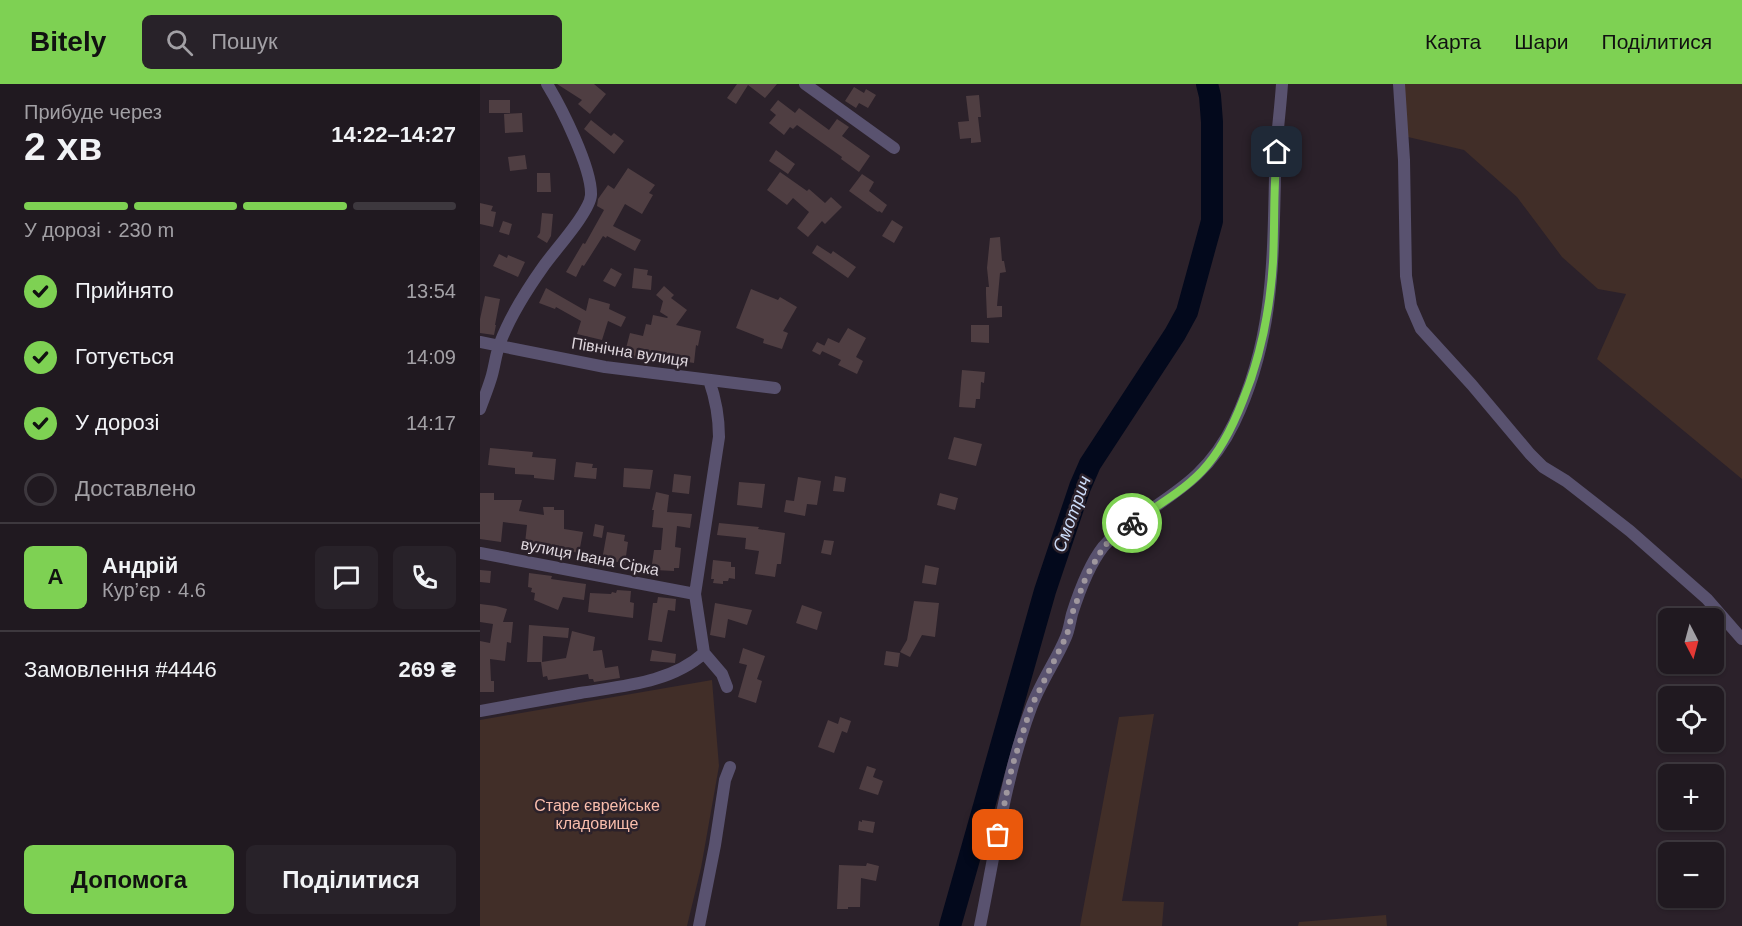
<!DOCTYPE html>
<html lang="uk">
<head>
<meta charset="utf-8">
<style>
	:root { --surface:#201920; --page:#282229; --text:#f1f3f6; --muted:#a2a0a5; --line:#3d383e; --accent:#7ed153 }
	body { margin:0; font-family:Helvetica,sans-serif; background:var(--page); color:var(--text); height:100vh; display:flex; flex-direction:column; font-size:22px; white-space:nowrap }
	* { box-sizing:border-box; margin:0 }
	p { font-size:20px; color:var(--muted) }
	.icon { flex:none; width:33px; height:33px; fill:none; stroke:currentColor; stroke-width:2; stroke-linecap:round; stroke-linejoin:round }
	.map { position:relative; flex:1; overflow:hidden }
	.details { display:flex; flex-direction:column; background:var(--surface); width:480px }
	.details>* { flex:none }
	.needle { width:39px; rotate:174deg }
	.buttons { position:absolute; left:1178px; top:524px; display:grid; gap:12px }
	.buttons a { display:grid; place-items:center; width:66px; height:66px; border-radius:9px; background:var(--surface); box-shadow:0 2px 4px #0004,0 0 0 2px var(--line); font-size:30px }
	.pin { position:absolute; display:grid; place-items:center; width:51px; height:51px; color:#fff; margin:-26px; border-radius:12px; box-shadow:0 3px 9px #0006 }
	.courier { position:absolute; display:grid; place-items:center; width:60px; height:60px; margin:-30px; border:4px solid #7ed153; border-radius:50%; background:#fff; color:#222; box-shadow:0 2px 8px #0007 }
	.headline em { font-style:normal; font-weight:800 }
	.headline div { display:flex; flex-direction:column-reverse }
	.headline { display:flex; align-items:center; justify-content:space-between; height:102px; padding:0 24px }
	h1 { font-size:39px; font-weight:800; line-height:45px }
	.bar { display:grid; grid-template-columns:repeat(4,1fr); gap:9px 6px; align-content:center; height:72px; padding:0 24px }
	.bar i { height:8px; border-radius:4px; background:var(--line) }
	.bar .selected { background:var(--accent) }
	.bar p { grid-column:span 4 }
	.line { display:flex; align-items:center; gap:15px; padding:0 24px; border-top:2px solid var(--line) }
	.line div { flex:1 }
	.round { display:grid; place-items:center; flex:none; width:63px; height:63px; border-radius:9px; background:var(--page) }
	ol { padding:0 24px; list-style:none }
	li { display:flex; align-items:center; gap:18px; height:66px }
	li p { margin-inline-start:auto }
	li .icon { padding:6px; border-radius:50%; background:var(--accent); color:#111; stroke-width:4 }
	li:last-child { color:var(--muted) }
	li i { width:33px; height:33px; border:3px solid var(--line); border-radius:50% }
	.button { display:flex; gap:12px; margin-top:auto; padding:12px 24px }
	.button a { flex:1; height:69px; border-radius:9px; background:var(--accent); color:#111; font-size:24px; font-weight:800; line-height:69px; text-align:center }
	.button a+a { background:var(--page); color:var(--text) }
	header { display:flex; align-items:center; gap:36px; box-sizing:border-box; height:84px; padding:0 30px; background:var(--accent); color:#111 }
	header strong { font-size:28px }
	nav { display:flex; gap:33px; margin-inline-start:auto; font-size:21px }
	.search { width:420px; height:54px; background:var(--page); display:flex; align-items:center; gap:15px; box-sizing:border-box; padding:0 21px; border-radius:9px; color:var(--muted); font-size:22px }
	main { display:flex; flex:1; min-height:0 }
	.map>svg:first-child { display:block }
</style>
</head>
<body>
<header>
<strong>Bitely</strong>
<div class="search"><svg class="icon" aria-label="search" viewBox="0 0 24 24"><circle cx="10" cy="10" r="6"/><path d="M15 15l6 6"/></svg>Пошук</div>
<nav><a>Карта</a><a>Шари</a><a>Поділитися</a></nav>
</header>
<main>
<section class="details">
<div class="headline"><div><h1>2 хв</h1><p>Прибуде через</p></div><em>14:22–14:27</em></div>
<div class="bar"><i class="selected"></i><i class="selected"></i><i class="selected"></i><i></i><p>У дорозі · 230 m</p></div>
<ol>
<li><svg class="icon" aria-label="check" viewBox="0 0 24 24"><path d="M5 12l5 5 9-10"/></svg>Прийнято<p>13:54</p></li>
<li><svg class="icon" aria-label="check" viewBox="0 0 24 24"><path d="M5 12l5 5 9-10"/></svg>Готується<p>14:09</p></li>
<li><svg class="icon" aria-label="check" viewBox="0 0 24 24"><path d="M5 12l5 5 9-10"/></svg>У дорозі<p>14:17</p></li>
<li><i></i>Доставлено</li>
</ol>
<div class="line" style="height:108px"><b class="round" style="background:var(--accent);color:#111">А</b><div><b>Андрій</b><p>Кур’єр · 4.6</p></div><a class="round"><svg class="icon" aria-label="chat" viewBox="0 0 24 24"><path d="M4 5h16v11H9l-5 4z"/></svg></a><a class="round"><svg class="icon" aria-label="phone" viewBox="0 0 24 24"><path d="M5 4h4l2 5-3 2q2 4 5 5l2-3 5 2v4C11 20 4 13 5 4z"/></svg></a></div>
<div class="line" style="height:78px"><div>Замовлення #4446</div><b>269 ₴</b></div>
<div class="button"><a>Допомога</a><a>Поділитися</a></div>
</section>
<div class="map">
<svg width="1262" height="842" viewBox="0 0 1262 842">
	<rect width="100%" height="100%" fill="#2b212a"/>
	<path fill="#412e28" d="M922,0H1262V395L1117,275L1146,210L1118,205L1082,173L1037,113L984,66L928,53Z
		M232,596L239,682L221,784L207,842H0V636Z
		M674,630L642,817L684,818L682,842H600L639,633Z
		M906,831L907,842H818L819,838Z"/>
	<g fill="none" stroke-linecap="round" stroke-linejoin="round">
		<path stroke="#03091c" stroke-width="22" d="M470,842L565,507L600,403L610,380L695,250L707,228L732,137V38L730,12L727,0"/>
	</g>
	<path fill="#4f3e42" d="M77,0H114L126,10L110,30L98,20L102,16Z
		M257,0H297L285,14L268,1L256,20L247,14Z
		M374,3L384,9L386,5L396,11L388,24L379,19L376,24L365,17Z
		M499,11L501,33H498L501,58L491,59V54L480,55L478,38L489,37L486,12Z
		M9,16H30V29H9Z
		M298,16L315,29L319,24L349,46L357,35L369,43L362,52L390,72L379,88L361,75L362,73L317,41L313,45L310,43L304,51L289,39L296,31L290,26Z
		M42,29L43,48L25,49L24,30Z
		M111,36L131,52L134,49L144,57L134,70L104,45Z
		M296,66L315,80L308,90L289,77Z
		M45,71L47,85L30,87L28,73Z
		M148,84L175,101L169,109L173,111L162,130L145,120L133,142L161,156L155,167L127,152L126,154L123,152L104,182L102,181L96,193L86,188L103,159L105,160L124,126L117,122L118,115L128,101L134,105Z
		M300,88L327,107L329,105L345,119L351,113L362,123L345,140L342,137L328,153L317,144L329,128L313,114L307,121L287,106Z
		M57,89H70L71,108H57Z
		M382,90L394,98L389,107L407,121L402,129L399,127L398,128L369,107Z
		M0,119L13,122L11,127L16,128L13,143L0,140Z
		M62,129L73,130L71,152L67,159L57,153L60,149Z
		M412,136L423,143L414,159L402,152Z
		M23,137L32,140L29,151L19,148Z
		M520,153L522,177H524L526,188L520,189L517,222H522V233L507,234L506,210V203H509L507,184L510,154Z
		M337,161L351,170L353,167L376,183L368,194L332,169Z
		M19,170L27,174L28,171L45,178L38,193L13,182Z
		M131,184L142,190L135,203L123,197Z
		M154,184L168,186L167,191L172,192L171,206L152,204Z
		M184,202L194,211L191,214L207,226L196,241L221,247L218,262L216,261L214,279L176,273L175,279L144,272L150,249L163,252L166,240L171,241L173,231L187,234L188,233L180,228L183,217L176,211Z
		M66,204L106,227L109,214L130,220L129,225L146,233L141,243L128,237L122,256L97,250L101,237L76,223L75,225L59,219Z
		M271,205L298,216L300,213L317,223L303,247L308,249L302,265L283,259L284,255L256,244Z
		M5,212L20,215L15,241H16L14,251L0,249V235Z
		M491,241H509V259L491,258Z
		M368,244L386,254L376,273L383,277L377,290L358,281L361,276L342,267L348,254L359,259Z
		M337,258L345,262L340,271L332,267Z
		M482,286L505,288L504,299L501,298L500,315H496L495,324L479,323Z
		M474,353L502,360L496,382L468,375Z
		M10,364L53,368L52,373L76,375L74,396L54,394V391L35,390V384L8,381Z
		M96,378L113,380L112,384H117L116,395L94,393Z
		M144,384L173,386L170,405L143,403Z
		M194,390L211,392L209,410L192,408Z
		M355,392L366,394L364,408L353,407Z
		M318,393L341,397L337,421L327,420L325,432L304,428L306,416L314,417Z
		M259,398L285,400L282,424L257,421Z
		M176,408L189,411L187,428L212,430L210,444L197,442L195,463L201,464L199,484H194V487L175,486V480H172L174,466H181L183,444L172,443L174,426H172Z
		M0,409H14V416H42L39,427L64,431L63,423H74V426H84V445L103,448L99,469L79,465V463L45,459L47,441L23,438L21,458L0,455Z
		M460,409L478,414L475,426L457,421Z
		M239,439L279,443L278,445L305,449L301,480H297L295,493L275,490L279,467L265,465L266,454L237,451Z
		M115,440L124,442L122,454L113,452Z
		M127,448L145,451L144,457L148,458L145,479L122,476Z
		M344,456L354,457L351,471L341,469Z
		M233,476L251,478V483H255V495L249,494L248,497H243V500L233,499L234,495H231Z
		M445,481L459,484L456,501L442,499Z
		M0,486L11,487L10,499L0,498Z
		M49,489L72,492L71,495L106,500L104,516L83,513L78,526L54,516L55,509L51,508L52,504L48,503Z
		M137,506L151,507L150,518L154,519L153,534L108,528L110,509L131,510L132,508L136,509Z
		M178,513L196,515L195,527L188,526L182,558L168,556L173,519H177Z
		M434,517L459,519L455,553L442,551L430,573L420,568L427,556Z
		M235,519L272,526L267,541L248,535L245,554L230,551Z
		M0,520L16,522L27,525L23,538H33L31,559L27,558L25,577L10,575L11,597H14V608H0V557L10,559L13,540L0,538Z
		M322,521L342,528L337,546L316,539Z
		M49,541L89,544L88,554L63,552L62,578L86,574L92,547L115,553L113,567L122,566L125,584L138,582L140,594L114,598L113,595H109L108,590L68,596L67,592L63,593L61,578H47Z
		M263,564L285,572L277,595L282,597L276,619L258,613L267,581L259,579Z
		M172,566L196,570L195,579L170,577Z
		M406,567L420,569L418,583L404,581Z
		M360,633L371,637L367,649L362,647L354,669L338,663L348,636L358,640Z
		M387,682L396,685L393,693L403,697L398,711L379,705Z
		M382,736L395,738L393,749L378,746L379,737L382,738Z
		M387,779L399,782L396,797L381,794L380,823H368V825H357L359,781L386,782Z"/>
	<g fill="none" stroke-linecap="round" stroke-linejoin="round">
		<path stroke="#59526f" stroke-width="12" d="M325,0L414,64
			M919,0L924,76L926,192L931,222L941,245L992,301L1050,370L1063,383L1086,397L1150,447L1227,515L1262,555
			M0,258L125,283L295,304
			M229,296C236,316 239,333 239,353L215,510L224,569L242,590L247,603
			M0,325C4,314 9,302 12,291C15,280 16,269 20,259C30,232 46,207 63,183C74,167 110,128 111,111C112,84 81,23 67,0
			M0,469L215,510
			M0,627C33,621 66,615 100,609C142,602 191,599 224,569
			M219,842L235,761L245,696L250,683
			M500,842C515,769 525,694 551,624C560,599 576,577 586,553C589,546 590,538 592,530C599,508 609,481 623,463C635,448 652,439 667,428C706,402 733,383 754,339C793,258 793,181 795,93C795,62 800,31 802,0"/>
	</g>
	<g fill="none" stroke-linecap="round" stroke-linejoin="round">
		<path stroke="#9f979e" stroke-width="6" stroke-dasharray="0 10.8" d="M518,751L532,683L551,623L587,551L592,530L606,493L624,462L652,439"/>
		<path stroke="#7ed153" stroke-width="8" d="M652,439C675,423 702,408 722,387C741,367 753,342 763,316C781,272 790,226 793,178C795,141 793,105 797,68"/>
	</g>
	<g text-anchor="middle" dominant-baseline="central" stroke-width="5" stroke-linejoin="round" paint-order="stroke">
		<g font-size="16" fill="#ded6dd" stroke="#2b212a">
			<text transform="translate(150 268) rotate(9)">Північна вулиця</text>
			<text transform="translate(110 473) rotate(11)">вулиця Івана Сірка</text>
		</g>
		<g font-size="16" fill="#f9bdac" stroke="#2b212a">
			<text x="117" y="721">Старе єврейське<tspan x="117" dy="18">кладовище</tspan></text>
		</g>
		<g font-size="18" font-style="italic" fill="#cbdbf8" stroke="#2b212a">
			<text transform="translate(592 430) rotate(-70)">Смотрич</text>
		</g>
	</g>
</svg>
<div class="buttons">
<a><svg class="needle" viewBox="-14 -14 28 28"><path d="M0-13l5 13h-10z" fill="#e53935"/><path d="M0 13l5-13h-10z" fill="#a2a0a5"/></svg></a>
<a><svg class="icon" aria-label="locate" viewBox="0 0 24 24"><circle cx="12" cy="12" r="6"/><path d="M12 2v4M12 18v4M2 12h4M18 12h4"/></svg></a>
<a>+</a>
<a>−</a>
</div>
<div class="pin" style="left:518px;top:751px;background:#ea580c"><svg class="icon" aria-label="bag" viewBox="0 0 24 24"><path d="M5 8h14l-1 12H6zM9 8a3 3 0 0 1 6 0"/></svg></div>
<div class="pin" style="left:797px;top:68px;background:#1f2937"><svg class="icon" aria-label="home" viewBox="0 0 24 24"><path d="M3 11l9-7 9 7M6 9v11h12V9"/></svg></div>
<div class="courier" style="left:652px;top:439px"><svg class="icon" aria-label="bike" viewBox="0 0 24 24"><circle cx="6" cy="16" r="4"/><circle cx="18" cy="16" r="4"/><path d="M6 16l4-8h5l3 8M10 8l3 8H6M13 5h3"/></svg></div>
</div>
</main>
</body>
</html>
